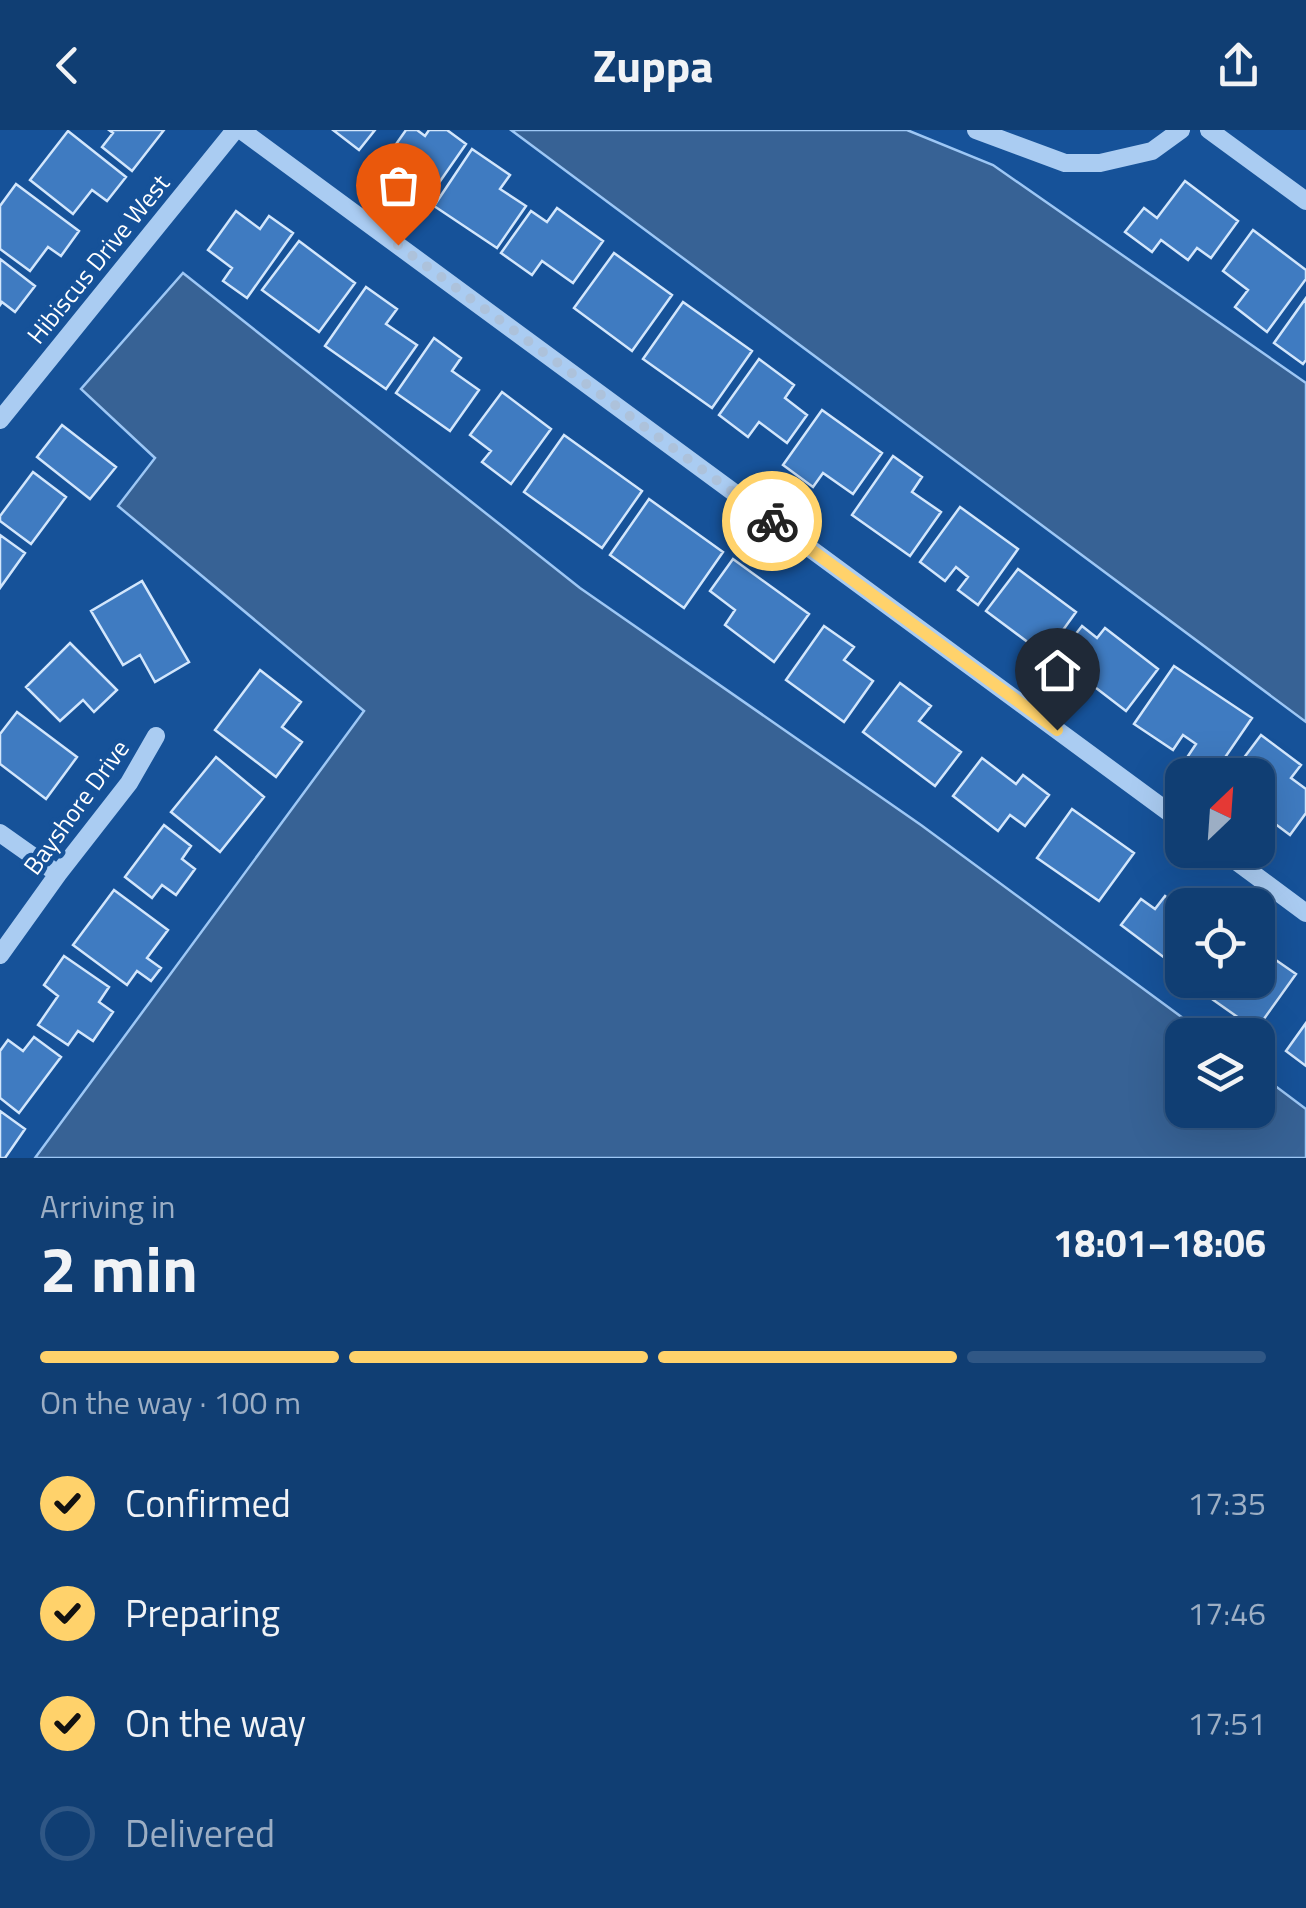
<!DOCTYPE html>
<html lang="en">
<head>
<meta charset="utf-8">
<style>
	:root { --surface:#103e73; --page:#194578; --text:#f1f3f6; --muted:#9caec4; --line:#305785; --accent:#ffd26b }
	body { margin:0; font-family:"Titillium Web",sans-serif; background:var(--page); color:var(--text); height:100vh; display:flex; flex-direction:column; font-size:38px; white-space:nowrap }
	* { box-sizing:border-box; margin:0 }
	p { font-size:32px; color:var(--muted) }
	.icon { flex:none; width:55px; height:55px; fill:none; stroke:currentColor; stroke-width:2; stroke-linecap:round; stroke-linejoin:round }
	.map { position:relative; height:1028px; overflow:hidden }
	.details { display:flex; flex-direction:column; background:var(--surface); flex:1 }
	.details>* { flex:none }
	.needle { width:65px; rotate:25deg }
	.fabs { position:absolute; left:1165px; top:628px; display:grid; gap:20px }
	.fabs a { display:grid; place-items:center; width:110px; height:110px; border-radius:20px; background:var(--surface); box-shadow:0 10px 40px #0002,0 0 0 2px var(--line); font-size:50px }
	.pin { position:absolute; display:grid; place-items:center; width:85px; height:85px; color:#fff; margin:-102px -42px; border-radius:50% 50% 50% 0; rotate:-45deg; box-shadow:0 0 10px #0007 }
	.pin .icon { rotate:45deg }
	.courier { position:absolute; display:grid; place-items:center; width:100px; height:100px; margin:-50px; border:8px solid #ffd26b; border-radius:50%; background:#fff; color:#222; box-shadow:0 2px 12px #0007 }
	.summary em { font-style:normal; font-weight:700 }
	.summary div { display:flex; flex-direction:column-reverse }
	.summary { display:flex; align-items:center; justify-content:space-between; height:170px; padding:0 40px }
	h1 { font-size:65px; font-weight:700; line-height:75px }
	.bar { display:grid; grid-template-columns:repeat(4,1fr); gap:15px 10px; align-content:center; height:120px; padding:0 40px }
	.bar i { height:12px; border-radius:8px; background:var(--line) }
	.bar .active { background:var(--accent) }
	.bar p { grid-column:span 4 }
	ol { padding:0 40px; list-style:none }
	li { display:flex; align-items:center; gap:30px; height:110px }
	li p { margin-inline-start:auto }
	li .icon { padding:10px; border-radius:50%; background:var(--accent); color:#111; stroke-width:4 }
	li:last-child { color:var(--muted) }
	li i { width:55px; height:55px; border:5px solid var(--line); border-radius:50% }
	header { display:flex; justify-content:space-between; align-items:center; height:130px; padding:0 40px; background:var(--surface); font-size:45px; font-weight:700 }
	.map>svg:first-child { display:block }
</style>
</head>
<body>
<header><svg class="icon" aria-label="back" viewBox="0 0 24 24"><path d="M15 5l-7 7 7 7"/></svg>Zuppa<svg class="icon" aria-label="share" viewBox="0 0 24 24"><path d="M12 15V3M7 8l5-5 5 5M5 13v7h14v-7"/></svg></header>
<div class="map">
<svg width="1306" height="1028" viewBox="0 0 1306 1028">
	<rect width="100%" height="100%" fill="#165299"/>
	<path fill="#376295" stroke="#9dc7f5" stroke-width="2.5" d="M511,0H907L993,35L1306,253V592Z
		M183,143L580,458L921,695L1206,905H1182V980H1258V943L1306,979V1028H35L364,581L118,376L155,328L81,259Z"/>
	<path fill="#3f7bc1" stroke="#d2e6fc" stroke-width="2.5" d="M109,0H164L132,41L102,17L113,3Z
		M333,0H375L359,20Z
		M406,0H417L425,6L429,0H447L466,14L427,70L380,37Z
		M68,1L126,47L107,71L92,60L73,84L30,50Z
		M472,19L510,45L500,59L526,76L497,118L434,76Z
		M1185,51L1238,91L1211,128L1197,118L1188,130L1161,110L1152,122L1125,102L1144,78L1157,88Z
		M16,54L79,101L61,126L48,117L30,141L0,119V76Z
		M557,78L603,111L573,153L542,131L532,145L501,123L531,81L547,92Z
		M236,81L260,99L269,86L293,103L247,168L223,151L232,138L208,120Z
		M1253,100L1306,140V149L1267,202L1235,177L1248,160L1223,141Z
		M299,111L355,153L319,202L262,160Z
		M614,123L672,165L632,221L574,178Z
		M0,129L35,156L15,182L2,172L0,175Z
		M366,157L397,179L386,194L417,215L386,259L325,216Z
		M1306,168V230L1303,234L1274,213Z
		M683,172L752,221L712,278L643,229Z
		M434,208L461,228L452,241L479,260L450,301L396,263Z
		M759,229L794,255L785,268L807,285L787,313L759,292L748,307L719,285Z
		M502,262L551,299L511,354L482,332L491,321L470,305Z
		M822,280L882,323L853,364L823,343L813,357L783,335Z
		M62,295L116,337L90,369L37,327Z
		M564,305L642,361L602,418L524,362Z
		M893,326L922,347L912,362L941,382L910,426L852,385Z
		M33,342L66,367L31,414L0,391V386Z
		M649,369L723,422L684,478L610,425Z
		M960,377L1018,419L978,475L958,460L968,447L956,437L945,451L920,432Z
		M0,405L25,423L0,458Z
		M733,429L809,484L774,532L725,495L735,480L710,461Z
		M1018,439L1076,482L1045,525L986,481Z
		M142,451L189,532L155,552L140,525L123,535L91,481Z
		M824,496L854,517L844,530L873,551L844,592L786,550Z
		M1082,496L1097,508L1105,498L1158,539L1126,581L1057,528Z
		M70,513L117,560L94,582L83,570L60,591L26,557Z
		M1174,536L1252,588L1213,645L1186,629L1196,614L1183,605L1173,620L1134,594Z
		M260,540L301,572L282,597L302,612L276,647L215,600Z
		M900,553L931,576L919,591L961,622L935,656L863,602Z
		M17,582L77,627L46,669L0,634V604Z
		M1261,605L1301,635L1291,648L1306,659V683L1290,705L1258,681V645H1231Z
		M216,627L264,667L220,722L171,682Z
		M982,628L1016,654L1023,645L1049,665L1025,696L1010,685L998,701L953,666Z
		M1072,679L1134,723L1099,771L1037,728Z
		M164,695L191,716L182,729L195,739L176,765L162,755L152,768L125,747Z
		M114,760L168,800L147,828L161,838L151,851L137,841L127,855L73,815Z
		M1165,766L1182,779V831L1178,838L1121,795L1141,769L1155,779Z
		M64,826L109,857L99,872L113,882L93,911L78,901L68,915L38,895L58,866L44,855Z
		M1270,826L1296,844L1256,900L1192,855L1196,850H1258V838L1260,840Z
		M1306,893V936L1286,921Z
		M34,907L61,927L19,983L0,968V921L8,910L23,921Z
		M0,981L25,999L5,1028H0Z"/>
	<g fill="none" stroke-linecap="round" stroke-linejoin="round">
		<path stroke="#aaccf2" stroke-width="18" d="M241,0L1182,692
			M976,0L1065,33H1100L1152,21L1181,0
			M1209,0L1306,71
			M0,290L235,0
			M0,703L58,744
			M1221,720L1306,783
			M0,825L58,744L129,653L156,606"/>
	</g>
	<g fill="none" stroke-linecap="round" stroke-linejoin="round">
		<path stroke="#adc2db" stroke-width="10" stroke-dasharray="0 18" d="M398,115L772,391"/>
		<path stroke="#ffd26b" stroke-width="12" d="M772,391L1057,600"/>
	</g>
	<g text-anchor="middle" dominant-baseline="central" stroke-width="9" stroke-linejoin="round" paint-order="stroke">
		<g font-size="25" fill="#fff" stroke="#165299">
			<text transform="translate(98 129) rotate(-51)">Hibiscus Drive West</text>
			<text transform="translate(76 677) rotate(-54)">Bayshore Drive</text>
		</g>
	</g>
</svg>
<div class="fabs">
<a><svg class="needle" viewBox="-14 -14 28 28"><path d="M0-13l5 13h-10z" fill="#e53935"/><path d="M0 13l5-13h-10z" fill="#9caec4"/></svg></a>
<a><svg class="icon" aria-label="locate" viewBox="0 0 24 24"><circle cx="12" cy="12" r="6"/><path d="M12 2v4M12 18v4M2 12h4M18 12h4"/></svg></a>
<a><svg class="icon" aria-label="layers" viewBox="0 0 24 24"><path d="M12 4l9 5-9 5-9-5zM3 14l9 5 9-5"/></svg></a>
</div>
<div class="pin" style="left:398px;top:115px;background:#ea580c"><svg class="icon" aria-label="bag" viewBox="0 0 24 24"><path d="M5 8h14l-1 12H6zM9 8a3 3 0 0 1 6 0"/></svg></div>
<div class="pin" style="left:1057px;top:600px;background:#1f2937"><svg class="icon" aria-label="home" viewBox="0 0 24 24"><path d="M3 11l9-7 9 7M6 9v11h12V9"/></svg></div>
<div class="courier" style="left:772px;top:391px"><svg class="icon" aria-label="bike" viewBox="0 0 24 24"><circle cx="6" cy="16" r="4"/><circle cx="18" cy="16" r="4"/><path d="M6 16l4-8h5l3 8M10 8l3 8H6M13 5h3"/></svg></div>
</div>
<section class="details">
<div class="summary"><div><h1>2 min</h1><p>Arriving in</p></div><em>18:01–18:06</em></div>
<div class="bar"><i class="active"></i><i class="active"></i><i class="active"></i><i></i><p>On the way · 100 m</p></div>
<ol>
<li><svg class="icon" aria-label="check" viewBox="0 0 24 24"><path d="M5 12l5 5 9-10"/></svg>Confirmed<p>17:35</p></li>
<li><svg class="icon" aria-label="check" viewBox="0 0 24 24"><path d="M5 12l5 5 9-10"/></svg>Preparing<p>17:46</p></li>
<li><svg class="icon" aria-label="check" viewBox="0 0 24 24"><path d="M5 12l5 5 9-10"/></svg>On the way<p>17:51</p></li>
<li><i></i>Delivered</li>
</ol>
</section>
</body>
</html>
